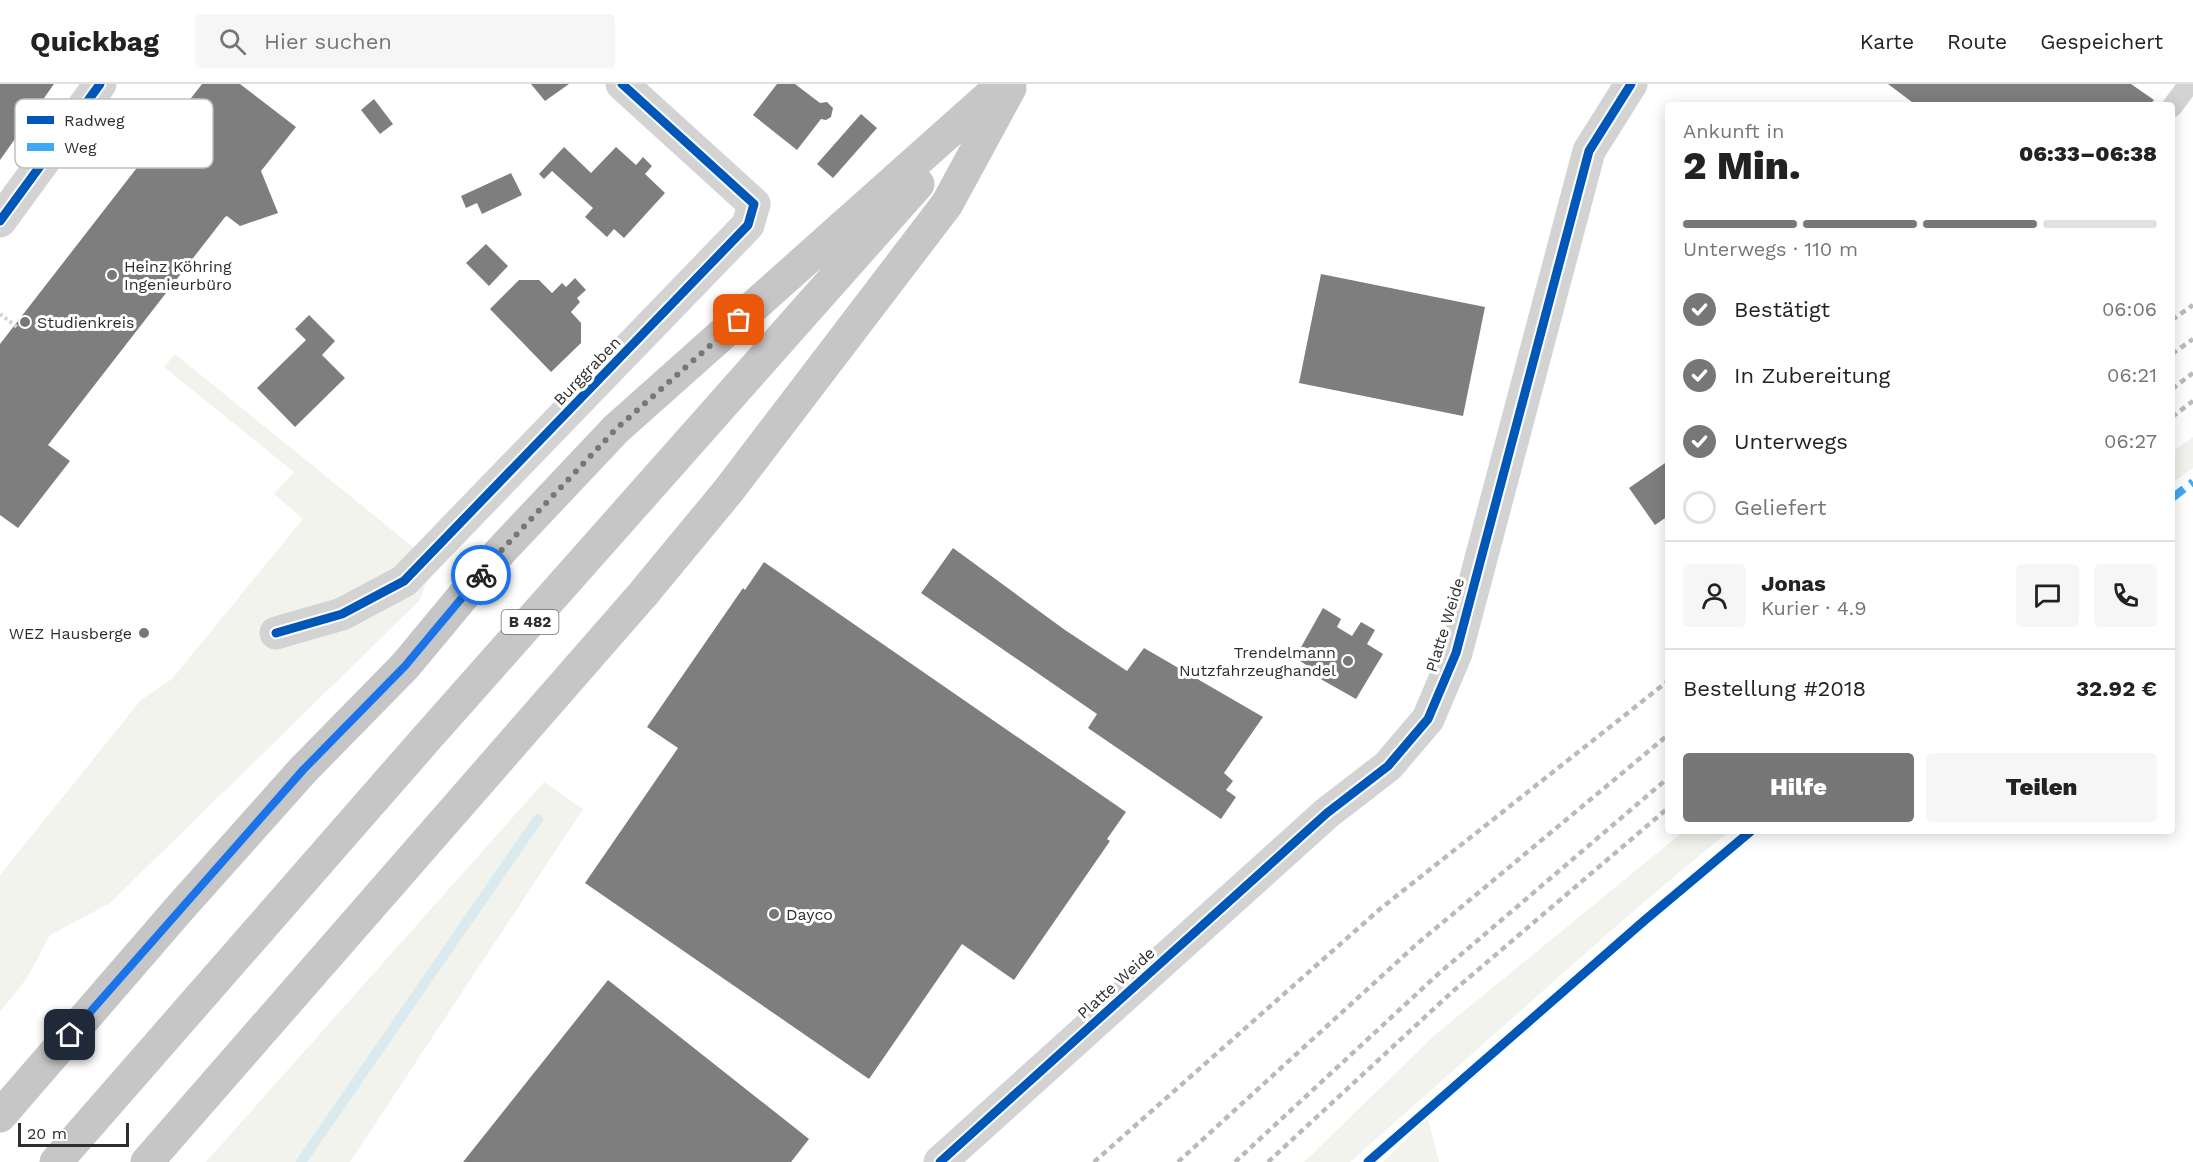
<!DOCTYPE html>
<html lang="de">
<head>
<meta charset="utf-8">
<style>
	:root { --surface:#fff; --page:#f6f6f6; --text:#222; --muted:#767676; --line:#e0e0e0; --accent:#777 }
	body { margin:0; font-family:"Work Sans",sans-serif; background:var(--page); color:var(--text); height:100vh; display:flex; flex-direction:column; font-size:22px; white-space:nowrap }
	* { box-sizing:border-box; margin:0 }
	p { font-size:20px; color:var(--muted) }
	.icon { flex:none; width:33px; height:33px; fill:none; stroke:currentColor; stroke-width:2; stroke-linecap:round; stroke-linejoin:round }
	.map { position:relative; flex:1; overflow:hidden }
	.side { position:absolute; left:1665px; top:18px; width:510px; height:732px; display:flex; flex-direction:column; background:var(--surface); border-radius:6px; box-shadow:0 3px 15px #0003 }
	.side>* { flex:none }
	.scale { position:absolute; left:18px; bottom:15px; width:111px; box-sizing:border-box; padding-left:6px; border:3px solid #2e2e2e; border-top:0; font-size:16px; line-height:21px; white-space:nowrap; color:#2e2e2e; -webkit-text-stroke:4px #fff; paint-order:stroke }
	.pin { position:absolute; display:grid; place-items:center; width:51px; height:51px; color:#fff; margin:-26px; border-radius:12px; box-shadow:0 3px 9px #0006 }
	.courier { position:absolute; display:grid; place-items:center; width:60px; height:60px; margin:-30px; border:4px solid #1a73e8; border-radius:50%; background:#fff; color:#222; box-shadow:0 2px 8px #0007 }
	.head em { font-style:normal; font-weight:800 }
	.head div { display:flex; flex-direction:column-reverse }
	.head { display:flex; align-items:center; justify-content:space-between; height:102px; padding:0 18px }
	h1 { font-size:39px; font-weight:800; line-height:45px }
	.bar { display:grid; grid-template-columns:repeat(4,1fr); gap:9px 6px; align-content:center; height:72px; padding:0 18px }
	.bar i { height:8px; border-radius:4px; background:var(--line) }
	.bar .current { background:var(--accent) }
	.bar p { grid-column:span 4 }
	.line { display:flex; align-items:center; gap:15px; padding:0 18px; border-top:2px solid var(--line) }
	.line div { flex:1 }
	.round { display:grid; place-items:center; flex:none; width:63px; height:63px; border-radius:6px; background:var(--page) }
	ol { padding:0 18px; list-style:none }
	li { display:flex; align-items:center; gap:18px; height:66px }
	li p { margin-inline-start:auto }
	li .icon { padding:6px; border-radius:50%; background:var(--accent); color:#fff; stroke-width:4 }
	li:last-child { color:var(--muted) }
	li i { width:33px; height:33px; border:3px solid var(--line); border-radius:50% }
	.button { display:flex; gap:12px; margin-top:auto; padding:12px 18px }
	.button a { flex:1; height:69px; border-radius:6px; background:var(--accent); color:#fff; font-size:24px; font-weight:800; line-height:69px; text-align:center }
	.button a+a { background:var(--page); color:var(--text) }
	header { display:flex; align-items:center; gap:36px; box-sizing:border-box; height:84px; padding:0 30px; background:var(--surface); border-bottom:2px solid var(--line) }
	header strong { font-size:28px }
	nav { display:flex; gap:33px; margin-inline-start:auto; font-size:21px }
	.search { width:420px; height:54px; background:var(--page); display:flex; align-items:center; gap:15px; box-sizing:border-box; padding:0 21px; border-radius:6px; color:var(--muted); font-size:22px }
	.map>svg:first-child { display:block }
</style>
</head>
<body>
<header>
<strong>Quickbag</strong>
<div class="search"><svg class="icon" aria-label="search" viewBox="0 0 24 24"><circle cx="10" cy="10" r="6"/><path d="M15 15l6 6"/></svg>Hier suchen</div>
<nav><a>Karte</a><a>Route</a><a>Gespeichert</a></nav>
</header>
<div class="map">
<svg width="2193" height="1078" viewBox="0 0 2193 1078">
	<rect width="100%" height="100%" fill="#fff"/>
	<path fill="#f1f3ec" d="M175,270L434,480L419,517L110,819L50,851L27,894L0,928V791L141,616L172,595L303,435L274,410L294,388L164,283Z
		M2193,353V384L2172,399V368Z
		M544,698L583,725L350,1078H206Z
		M1684,747H1729L1639,822L1350,1078H1304L1436,950Z
		M1428,1034L1439,1078H1383Z"/>
	<g fill="none" stroke-linecap="round" stroke-linejoin="round">
		<path stroke="#dbeaee" stroke-width="10" d="M301,1078L538,735"/>
	</g>
	<path fill="#7e7e7e" d="M0,0H54L0,76Z
		M202,0H240L296,43L261,87L278,129L240,142L227,132L225,133L48,361L70,377L18,444L0,431V260Z
		M531,0H569L545,17Z
		M777,0H795L820,19L827,18L833,24L831,33L826,36L821,35L797,66L753,31Z
		M1888,0H2131L2154,16L2149,21H1916Z
		M374,15L393,40L380,50L361,26Z
		M861,30L877,44L833,94L817,80Z
		M564,63L591,89L616,63L636,81L643,73L652,82L645,90L665,109L624,154L614,145L607,153L585,133L593,124L552,87L544,95L539,90Z
		M511,89L522,111L482,130L477,119L466,124L461,112Z
		M486,160L508,182L489,202L466,179Z
		M1321,190L1485,223L1463,332L1299,299Z
		M575,194L586,206L577,214L580,218L571,228L581,239V259L551,288L490,225L519,196H539L552,209L562,199L566,203Z
		M309,231L335,257L322,271L345,294L295,343L257,304L306,256L295,245Z
		M1668,377V432L1655,441L1629,404Z
		M953,464L1065,546L1127,587L1144,564L1263,633L1224,689L1233,697L1226,706L1236,713L1221,735L1088,644L1097,630L921,509Z
		M764,478L1126,728L1107,755L1110,757L1014,896L962,860L869,995L585,799L678,664L647,643L743,504L745,506Z
		M1323,524L1341,535L1337,543L1352,552L1361,538L1375,546L1367,560L1383,570L1356,615L1310,589L1313,585L1295,574Z
		M608,896L809,1055L791,1078H463Z"/>
	<g fill="none" stroke-linecap="round" stroke-linejoin="round">
		<path stroke="#d2d2d2" stroke-width="4" stroke-dasharray="3 3" stroke-linecap="butt" d="M0,230L17,243"/>
		<path stroke="#d3d3d3" stroke-width="21" d="M2172,23L2189,0"/>
		<path stroke="#d3d3d3" stroke-width="33" d="M0,137L100,0
			M276,549L342,530L404,497L748,141L754,120L622,0
			M940,1078L1327,729L1388,682L1428,635L1456,569L1589,67L1631,0"/>
		<path stroke="#c6c6c6" stroke-width="33" d="M0,1032L179,825L303,686L405,582L498,470L616,345L1003,0
			M56,1078L425,656L918,100
			M147,1078L643,510L729,406L947,120L1010,4"/>
		<path stroke="#bababa" stroke-width="4.5" stroke-dasharray="6 4.5" stroke-linecap="butt" d="M2172,236L2193,221
			M2172,270L2193,255
			M2172,305L2193,289
			M2172,333L2193,317
			M1094,1078L1380,825L1668,597
			M1178,1078L1418,859L1668,651
			M1235,1078L1437,891L1668,694
			M1268,1078L1452,908L1668,724"/>
		<path stroke="#3fa9f5" stroke-width="8" stroke-dasharray="15 8" stroke-linecap="butt" d="M2172,414L2193,398"/>
		<defs>
			<path id="cycleway" d="M0,137L100,0
				M276,549L342,530L404,497L748,141L754,120L622,0
				M940,1078L1327,729L1388,682L1428,635L1456,569L1589,67L1631,0
				M1368,1078L1645,836L1751,747"/>
		</defs>
		<use href="#cycleway" stroke="#fff" stroke-width="13"/>
		<use href="#cycleway" stroke="#0057b8" stroke-width="9"/>
	</g>
	<g fill="none" stroke-linecap="round" stroke-linejoin="round">
		<path stroke="#777" stroke-width="6" stroke-dasharray="0 10.8" d="M481,491L498,470L616,345L739,236"/>
		<path stroke="#1a73e8" stroke-width="8" d="M70,951L303,686L405,582L481,491"/>
	</g>
	<g fill="#777" stroke="#fff" stroke-width="2">
		<circle cx="112" cy="191" r="6"/>
		<circle cx="25" cy="238" r="6"/>
		<circle cx="144" cy="549" r="6"/>
		<circle cx="1348" cy="577" r="6"/>
		<circle cx="774" cy="830" r="6"/>
	</g>
	<g text-anchor="middle" dominant-baseline="central" stroke-width="6" stroke-linejoin="round" paint-order="stroke">
		<rect fill="#fff" stroke="#6d6d6d" stroke-width="1.5" x="501.5" y="526" width="57" height="24" rx="4.5"/>
		<g font-size="15" font-weight="bold" fill="#2e2e2e">
			<text x="530" y="538">B 482</text>
		</g>
		<g font-size="16" fill="#2e2e2e" stroke="#fff" text-anchor="start">
			<text x="124" y="182">Heinz Köhring<tspan x="124" dy="18">Ingenieurbüro</tspan></text>
			<text x="37" y="238">Studienkreis</text>
			<text x="132" y="549" text-anchor="end">WEZ Hausberge</text>
			<text x="1336" y="568" text-anchor="end">Trendelmann<tspan x="1336" dy="18">Nutzfahrzeughandel</tspan></text>
			<text x="786" y="830">Dayco</text>
		</g>
		<g font-size="16" fill="#2e2e2e" stroke="#fff">
			<text transform="translate(587 287) rotate(-46)">Burggraben</text>
			<text transform="translate(1445 541) rotate(-73)">Platte Weide</text>
			<text transform="translate(1116 899) rotate(-42)">Platte Weide</text>
		</g>
	</g>
	<rect x="15" y="15" width="198" height="69" rx="9" fill="#fff" stroke="#c0c0c0" stroke-width="1.5"/>
	<rect x="27" y="32" width="27" height="8" fill="#0057b8"/>
	<rect x="27" y="59" width="27" height="8" fill="#3fa9f5"/>
	<g font-size="16" fill="#2e2e2e">
		<text x="64" y="42">Radweg</text>
		<text x="64" y="69">Weg</text>
	</g>
</svg>
<div class="scale">20 m</div>
<div class="pin" style="left:739px;top:236px;background:#ea580c"><svg class="icon" aria-label="bag" viewBox="0 0 24 24"><path d="M5 8h14l-1 12H6zM9 8a3 3 0 0 1 6 0"/></svg></div>
<div class="pin" style="left:70px;top:951px;background:#1f2937"><svg class="icon" aria-label="home" viewBox="0 0 24 24"><path d="M3 11l9-7 9 7M6 9v11h12V9"/></svg></div>
<div class="courier" style="left:481px;top:491px"><svg class="icon" aria-label="bike" viewBox="0 0 24 24"><circle cx="6" cy="16" r="4"/><circle cx="18" cy="16" r="4"/><path d="M6 16l4-8h5l3 8M10 8l3 8H6M13 5h3"/></svg></div>
<section class="side">
<div class="head"><div><h1>2 Min.</h1><p>Ankunft in</p></div><em>06:33–06:38</em></div>
<div class="bar"><i class="current"></i><i class="current"></i><i class="current"></i><i></i><p>Unterwegs · 110 m</p></div>
<ol>
<li><svg class="icon" aria-label="check" viewBox="0 0 24 24"><path d="M5 12l5 5 9-10"/></svg>Bestätigt<p>06:06</p></li>
<li><svg class="icon" aria-label="check" viewBox="0 0 24 24"><path d="M5 12l5 5 9-10"/></svg>In Zubereitung<p>06:21</p></li>
<li><svg class="icon" aria-label="check" viewBox="0 0 24 24"><path d="M5 12l5 5 9-10"/></svg>Unterwegs<p>06:27</p></li>
<li><i></i>Geliefert</li>
</ol>
<div class="line" style="height:108px"><a class="round"><svg class="icon" aria-label="person" viewBox="0 0 24 24"><circle cx="12" cy="8" r="4"/><path d="M4 21q1-7 8-7t8 7"/></svg></a><div><b>Jonas</b><p>Kurier · 4.9</p></div><a class="round"><svg class="icon" aria-label="chat" viewBox="0 0 24 24"><path d="M4 5h16v11H9l-5 4z"/></svg></a><a class="round"><svg class="icon" aria-label="phone" viewBox="0 0 24 24"><path d="M5 4h4l2 5-3 2q2 4 5 5l2-3 5 2v4C11 20 4 13 5 4z"/></svg></a></div>
<div class="line" style="height:78px"><div>Bestellung #2018</div><b>32.92 €</b></div>
<div class="button"><a>Hilfe</a><a>Teilen</a></div>
</section>
</div>
</body>
</html>
